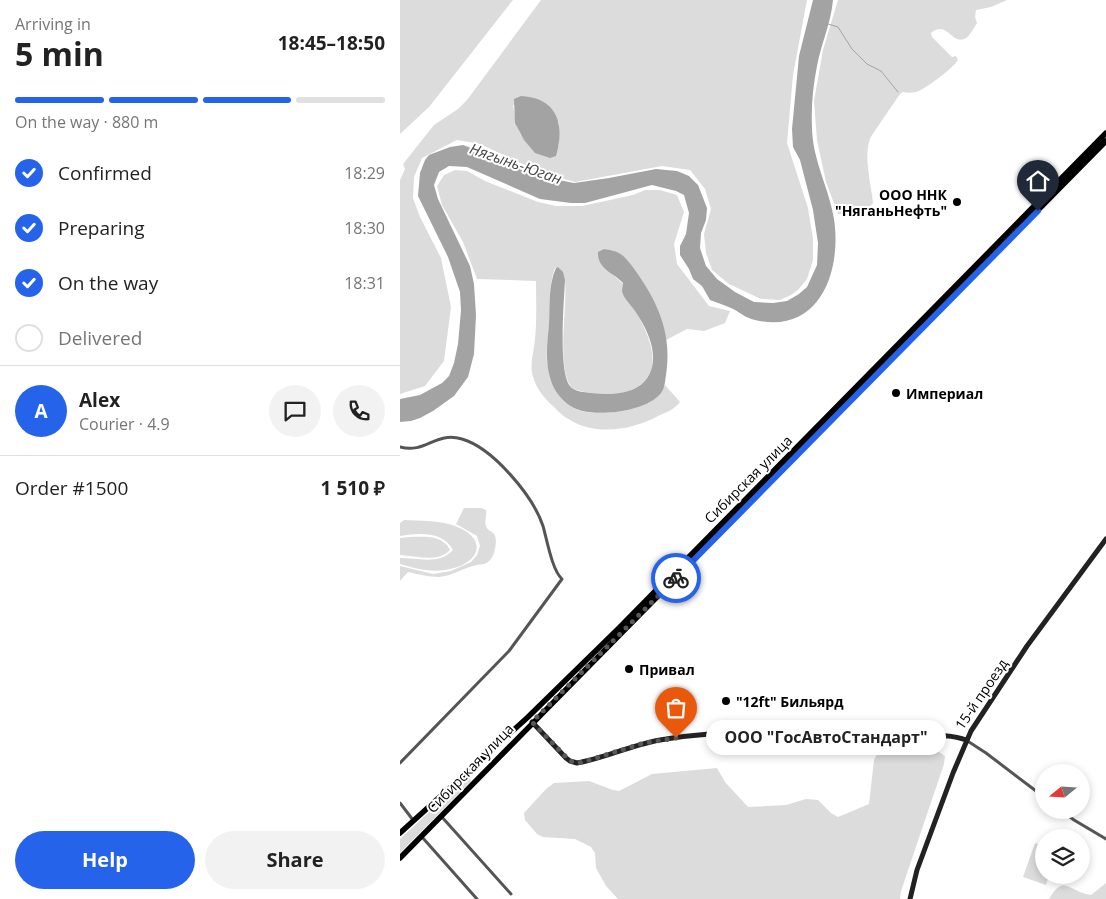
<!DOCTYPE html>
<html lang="en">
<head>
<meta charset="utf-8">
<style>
	:root { --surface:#fff; --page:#f2f2f2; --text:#222; --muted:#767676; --line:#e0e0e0; --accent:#2563eb }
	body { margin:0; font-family:"Open Sans",sans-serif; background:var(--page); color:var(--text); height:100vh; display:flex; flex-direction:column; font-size:19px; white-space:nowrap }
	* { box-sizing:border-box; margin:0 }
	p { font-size:16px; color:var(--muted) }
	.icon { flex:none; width:28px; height:28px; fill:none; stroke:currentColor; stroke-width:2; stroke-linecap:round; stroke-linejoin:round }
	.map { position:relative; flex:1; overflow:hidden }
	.sheet { display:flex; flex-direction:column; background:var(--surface); width:400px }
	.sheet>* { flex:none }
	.needle { width:32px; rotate:252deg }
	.fabs { position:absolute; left:635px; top:764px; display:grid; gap:10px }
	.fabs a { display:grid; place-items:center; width:55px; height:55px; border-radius:50%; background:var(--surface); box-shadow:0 2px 8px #0003; font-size:25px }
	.pin { position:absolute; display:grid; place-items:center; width:42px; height:42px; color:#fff; margin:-51px -21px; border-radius:50% 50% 50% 0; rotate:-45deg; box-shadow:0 0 5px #0007 }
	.pin .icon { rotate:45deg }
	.courier { position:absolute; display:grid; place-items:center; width:50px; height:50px; margin:-25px; border:4px solid #2563eb; border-radius:50%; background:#fff; color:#222; box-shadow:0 1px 6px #0007 }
	.bubble { position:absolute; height:35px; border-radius:18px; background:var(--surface); box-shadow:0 2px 8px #0003; font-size:16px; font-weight:700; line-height:35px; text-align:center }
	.headline em { font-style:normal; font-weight:700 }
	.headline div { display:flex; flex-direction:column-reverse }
	.headline { display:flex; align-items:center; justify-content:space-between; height:85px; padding:0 15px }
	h1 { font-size:32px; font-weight:700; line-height:38px }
	.bar { display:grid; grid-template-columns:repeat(4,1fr); gap:8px 5px; align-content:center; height:60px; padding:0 15px }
	.bar i { height:6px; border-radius:4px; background:var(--line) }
	.bar .current { background:var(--accent) }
	.bar p { grid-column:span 4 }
	.line { display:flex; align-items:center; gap:12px; padding:0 15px; border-top:1px solid var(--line) }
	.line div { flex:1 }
	.round { display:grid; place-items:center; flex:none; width:52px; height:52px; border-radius:26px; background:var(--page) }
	ol { padding:0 15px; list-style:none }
	li { display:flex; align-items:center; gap:15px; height:55px }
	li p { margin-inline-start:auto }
	li .icon { padding:5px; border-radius:50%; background:var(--accent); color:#fff; stroke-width:4 }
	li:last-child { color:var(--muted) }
	li i { width:28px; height:28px; border:2px solid var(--line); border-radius:50% }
	.primary-button { display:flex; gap:10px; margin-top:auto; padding:10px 15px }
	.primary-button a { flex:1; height:58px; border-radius:30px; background:var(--accent); color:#fff; font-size:20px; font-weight:700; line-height:58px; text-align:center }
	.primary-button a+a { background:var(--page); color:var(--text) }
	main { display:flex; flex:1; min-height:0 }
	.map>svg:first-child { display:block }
</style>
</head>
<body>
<main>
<section class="sheet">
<div class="headline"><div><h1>5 min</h1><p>Arriving in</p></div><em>18:45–18:50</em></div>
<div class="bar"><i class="current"></i><i class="current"></i><i class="current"></i><i></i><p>On the way · 880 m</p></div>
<ol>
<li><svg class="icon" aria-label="check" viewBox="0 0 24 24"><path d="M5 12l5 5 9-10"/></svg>Confirmed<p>18:29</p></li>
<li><svg class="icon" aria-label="check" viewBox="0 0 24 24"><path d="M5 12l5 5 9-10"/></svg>Preparing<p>18:30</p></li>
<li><svg class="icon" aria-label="check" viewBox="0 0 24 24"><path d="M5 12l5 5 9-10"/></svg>On the way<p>18:31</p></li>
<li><i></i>Delivered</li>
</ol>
<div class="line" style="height:90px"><b class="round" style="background:var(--accent);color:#fff">A</b><div><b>Alex</b><p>Courier · 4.9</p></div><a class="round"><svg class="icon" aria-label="chat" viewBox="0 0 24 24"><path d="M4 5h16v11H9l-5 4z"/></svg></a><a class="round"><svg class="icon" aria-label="phone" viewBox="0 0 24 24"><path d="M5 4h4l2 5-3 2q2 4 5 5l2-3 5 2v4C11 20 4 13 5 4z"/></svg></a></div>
<div class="line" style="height:65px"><div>Order #1500</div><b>1 510 ₽</b></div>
<div class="primary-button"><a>Help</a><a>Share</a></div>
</section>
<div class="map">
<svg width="706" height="899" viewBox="0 0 706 899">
	<rect width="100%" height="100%" fill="#fff"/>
	<path fill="#dcdcdc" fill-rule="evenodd" d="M0,0H113L29,107L0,134Z
		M141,0H407L393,75L387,143L408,208L413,239V260L407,279L398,290L391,295L380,300L361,299L329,284L312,270L306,253L304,234L311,209L305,189L290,170L262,166L175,182L140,172L80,144L57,140L22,158L14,177L13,198L20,217L41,258L51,307L44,361L25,386L0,394V180L5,169L3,164L34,125L58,109L67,100ZM113,105L159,122V146L129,145C115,129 117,124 113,105Z
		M438,0H607L591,7L576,10L575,17L577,23C574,27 570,37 564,39C551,44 547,20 531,33L532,37L552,57L556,56L558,60C552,69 529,86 519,91C514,93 509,93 503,92L500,94L472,135C462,152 471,183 473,203L462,214H438L426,182L417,140L414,101L423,50Z
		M55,170L67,171L85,181L138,202L156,206H182L233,195L245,190H260L277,195L284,212L274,244L277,264L309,306L330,311L325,323L304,331L287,329L266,340C261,310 246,289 229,264L211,273L223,284C221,297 231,303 237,314C249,335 265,370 237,387C219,398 193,395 173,389C155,371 168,306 165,281C164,277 160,272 158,267L155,268C148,287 150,305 149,325C148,338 146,351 147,363C148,368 168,404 172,407C184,416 214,413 228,410C243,406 258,400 265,385L280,402C275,409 267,412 258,416C233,430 195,436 170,420C164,417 159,412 155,408C145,399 137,390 133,377C129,364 134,352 135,339C137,320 136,300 136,281L77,279L63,242L42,205L37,186L44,175Z
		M64,508H81L86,510C87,515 84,522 86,526C89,535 99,528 95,549C94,554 92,559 88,562C84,565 81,564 77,565C63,568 52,576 39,577C28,577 18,574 8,572L0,581V566L33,574L51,571L71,562L77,555L80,546L77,536L56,524Z
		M4,520C21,521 39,520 55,526C88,538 81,563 50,569C32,573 17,569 0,564V558C18,558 39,565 53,550C43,531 19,533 0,536V523Z
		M9,537C24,537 42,534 50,550C38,563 16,556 0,555V538Z
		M481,752H539L545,756L544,764L501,891L500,899H218L206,886L196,868L195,853L191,847L175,839L143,837L137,834L125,820L124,813L146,789L154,783L189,781L213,790L219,791L252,774L317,768L325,782L348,807L386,805L406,799L418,800L431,813L438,817L469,804L474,760L476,756Z
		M67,777L70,778L71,781L0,853V839Z
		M635,843L644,846V875H649L646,885L623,877Z
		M706,883V899H649C664,873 669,892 691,895Z"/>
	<path fill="#a3a3a3" d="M413,0H433C431,23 421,44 417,66C413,86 411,107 412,127C412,159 429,188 434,219C442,272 419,335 355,320C345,318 340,312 331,308C325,305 317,303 310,300L302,286L293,279L289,269L280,255V246L286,234L289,213L284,195L276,191L252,185L185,203H171L140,199L67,167L49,166L39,172L34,185L38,199L70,266L74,284L76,315L74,354L68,377L54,396L33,411L20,418L11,421L0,422V399L20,395L42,383L49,376L54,363L58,344L61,310L60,292L48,257L18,196L20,173L25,160L29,155L50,147L63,145L92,156L106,164L138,176L174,183L209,178L256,169L277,171L289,176L298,185L307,208L306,220L301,233L300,248L306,266L317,279L335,292L354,302L373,303L387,301L399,294L407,287L417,265L418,243L413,210L400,160L393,147L392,129L399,56Z
		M121,96C158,98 165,125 156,156L150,158L135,153L124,140L115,123L114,99Z
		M204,249C210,250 217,251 222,255C231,262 249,290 254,301C266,326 270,348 266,375C265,381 265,388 261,393C247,411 203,416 182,411C170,408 160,399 154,388C144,367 147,346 149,324C150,305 148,286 156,268L158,267L163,272L165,280C164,302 158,370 170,386C174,392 185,392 191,393C215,396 245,394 252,367C257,347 244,323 232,307C229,303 223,297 222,291C222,288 223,286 223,283C214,273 197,269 198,252Z"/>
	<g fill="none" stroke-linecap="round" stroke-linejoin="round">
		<path stroke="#a3a3a3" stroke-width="1" d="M428,24L438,27L452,49L467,64L481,71L498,92"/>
		<path stroke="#555" stroke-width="3" d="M0,447C26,454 35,431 62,439C93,448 133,496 143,526C147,540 152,570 162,579L109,651L0,763
			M566,740L586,753L644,797
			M0,803L13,820
			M661,810L674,820L706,839
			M41,816L111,894
			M22,837L77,899"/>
		<path stroke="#222" stroke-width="5" d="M132,722L166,758L170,761L177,763C207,758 235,743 266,739C343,727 424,732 502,735C520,736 550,733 566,740
			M510,899L517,870L553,773L571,731L627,646L706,539"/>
		<path stroke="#000" stroke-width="5.5" d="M0,833L128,717L219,628L706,133
			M0,858L706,141"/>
	</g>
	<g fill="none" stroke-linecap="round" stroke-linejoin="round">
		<path stroke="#595959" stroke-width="5" stroke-dasharray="0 9" d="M276,738L244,743L183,762L177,763L170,761L132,722L276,578"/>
		<path stroke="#2563eb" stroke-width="6" d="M276,578L638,211"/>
	</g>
	<g fill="#000" stroke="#fff" stroke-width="2">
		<circle cx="557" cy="202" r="5"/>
		<circle cx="496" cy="393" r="5"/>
		<circle cx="229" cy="669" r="5"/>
		<circle cx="326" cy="701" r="5"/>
	</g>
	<g text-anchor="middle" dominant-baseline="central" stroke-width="4" stroke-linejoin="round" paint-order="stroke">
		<g font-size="14" font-weight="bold" fill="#000" stroke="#fff" text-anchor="start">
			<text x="547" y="194" text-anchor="end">ООО ННК<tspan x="547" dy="16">"НяганьНефть"</tspan></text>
			<text x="506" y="393">Империал</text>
			<text x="239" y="669">Привал</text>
			<text x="336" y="701">"12ft" Бильярд</text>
		</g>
		<g font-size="14" fill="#000" stroke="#fff">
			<text transform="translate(348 479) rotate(-45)">Сибирская улица</text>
			<text transform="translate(581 694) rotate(-56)">15-й проезд</text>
			<text transform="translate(70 768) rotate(-46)">Сибирская улица</text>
		</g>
		<g font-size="15" font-style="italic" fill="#444" stroke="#fff">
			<text transform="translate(116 163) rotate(19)">Нягынь-Юган</text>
		</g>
	</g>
</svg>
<div class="fabs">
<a><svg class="needle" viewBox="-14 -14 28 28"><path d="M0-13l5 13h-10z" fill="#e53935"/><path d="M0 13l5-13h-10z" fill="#767676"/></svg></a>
<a><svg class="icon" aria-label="layers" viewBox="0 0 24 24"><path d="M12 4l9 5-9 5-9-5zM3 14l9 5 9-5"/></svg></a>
</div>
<div class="pin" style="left:276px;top:738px;background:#ea580c"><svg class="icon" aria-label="bag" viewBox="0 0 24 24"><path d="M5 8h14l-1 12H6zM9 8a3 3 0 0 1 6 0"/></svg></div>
<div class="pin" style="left:638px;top:211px;background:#1f2937"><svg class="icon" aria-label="home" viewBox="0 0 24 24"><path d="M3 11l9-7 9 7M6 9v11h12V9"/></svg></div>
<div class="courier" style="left:276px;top:578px"><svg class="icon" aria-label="bike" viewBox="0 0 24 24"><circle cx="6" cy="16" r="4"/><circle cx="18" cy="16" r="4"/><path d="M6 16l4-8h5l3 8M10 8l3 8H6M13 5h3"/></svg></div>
<div class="bubble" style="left:306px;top:720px;width:240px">ООО &quot;ГосАвтоСтандарт&quot;</div>
</div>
</main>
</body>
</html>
